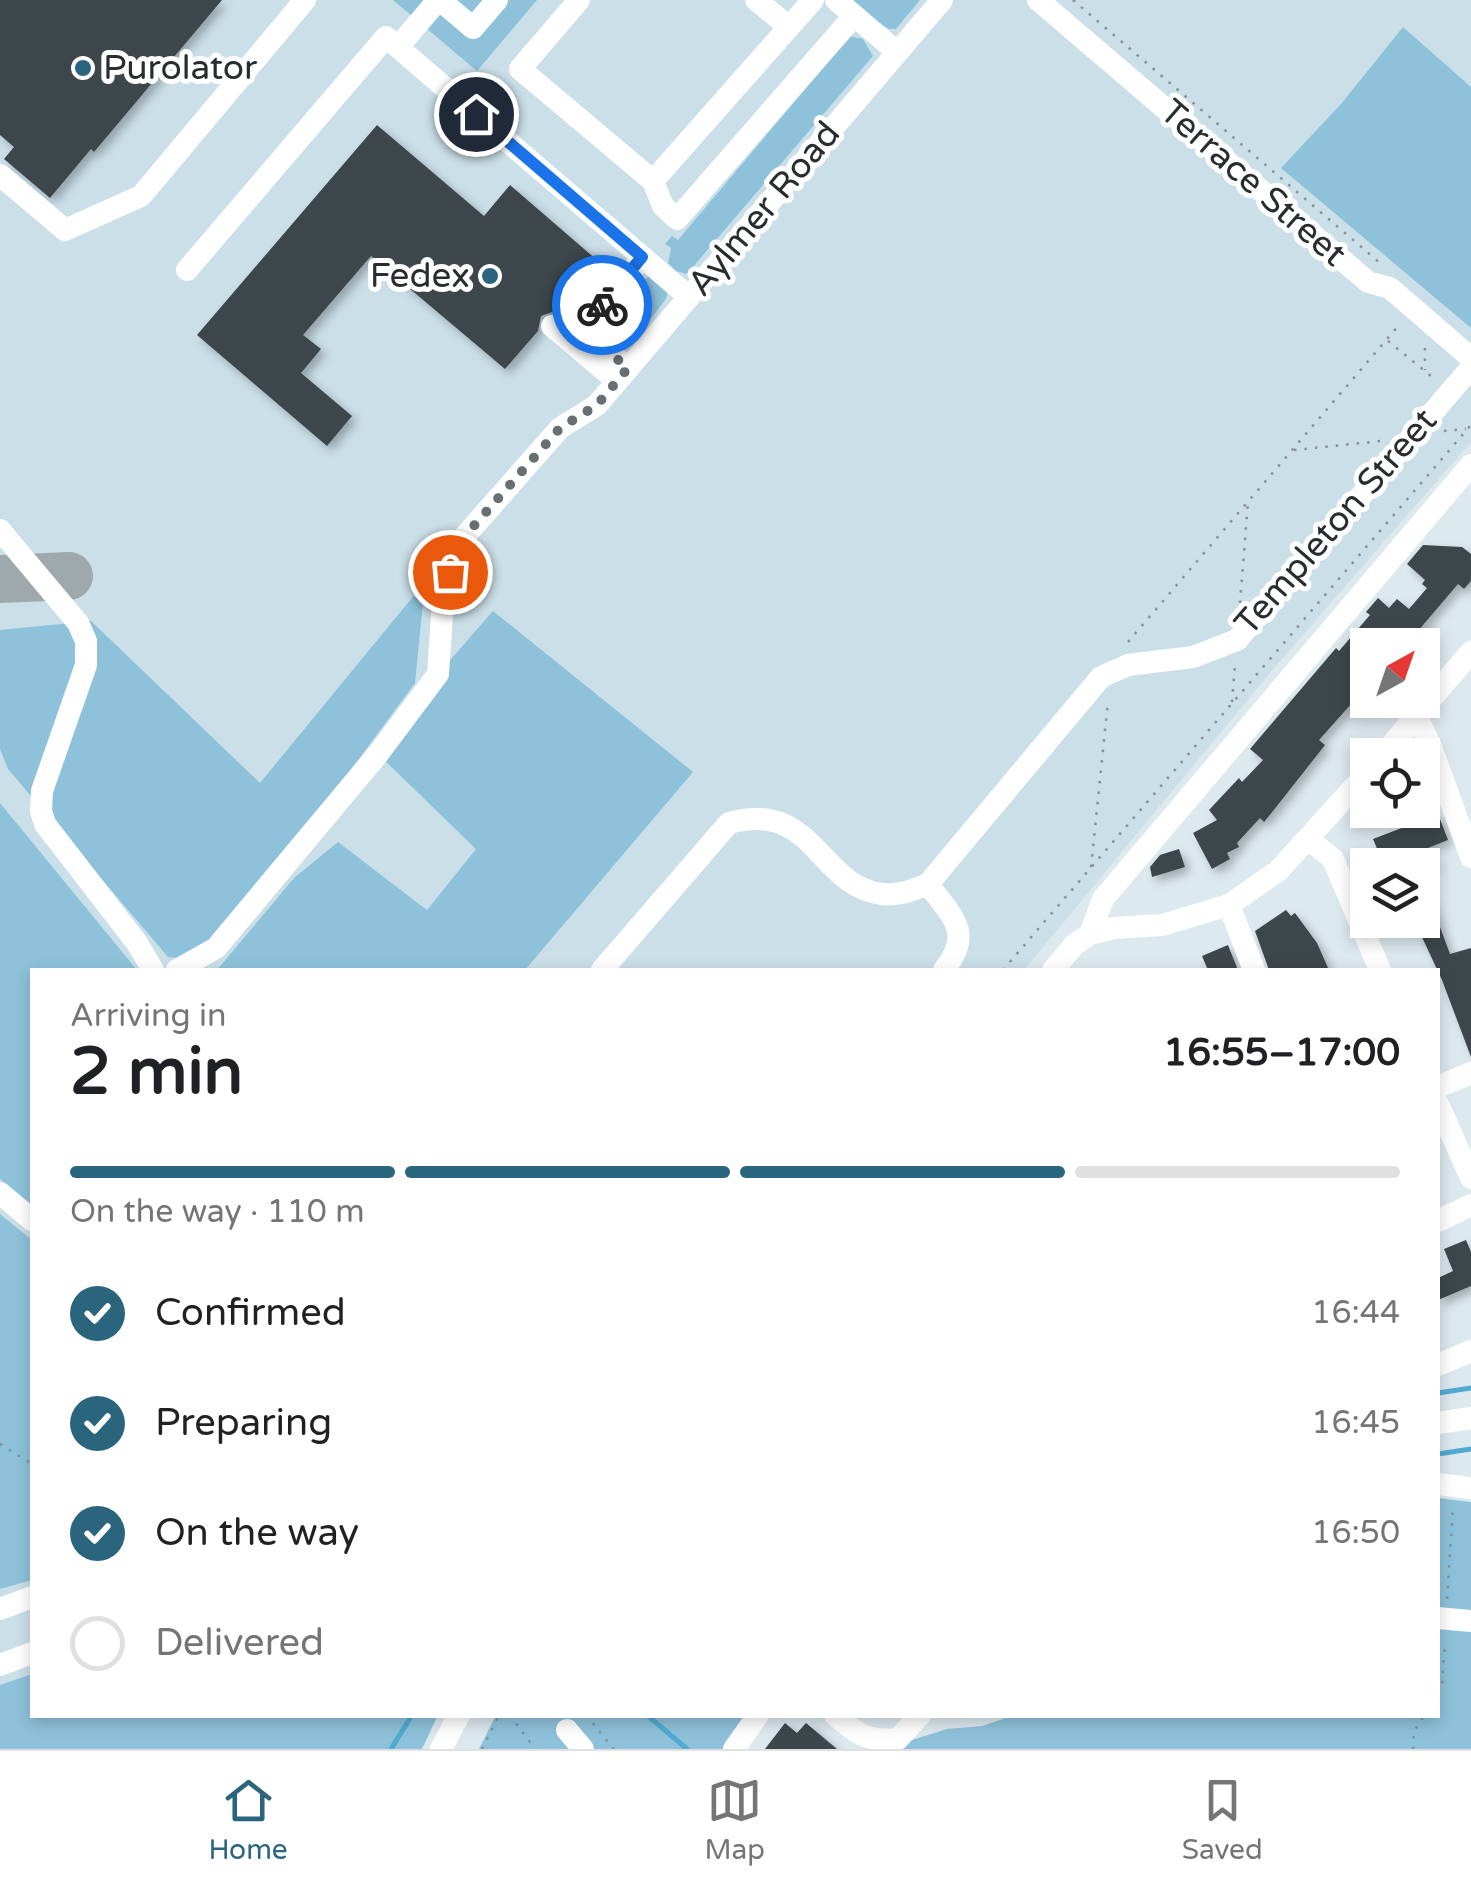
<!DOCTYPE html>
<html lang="en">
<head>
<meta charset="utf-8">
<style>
	:root { --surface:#fff; --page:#f6f6f6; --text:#202124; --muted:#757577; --line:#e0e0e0; --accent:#2a657d }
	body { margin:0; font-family:"Varela Round",sans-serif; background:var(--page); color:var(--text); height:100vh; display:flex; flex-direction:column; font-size:38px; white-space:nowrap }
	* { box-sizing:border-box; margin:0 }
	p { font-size:32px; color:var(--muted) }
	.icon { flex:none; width:55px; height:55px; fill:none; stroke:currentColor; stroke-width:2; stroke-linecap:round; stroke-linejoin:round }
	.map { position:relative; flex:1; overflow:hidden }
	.details { position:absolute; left:30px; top:968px; width:1410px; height:750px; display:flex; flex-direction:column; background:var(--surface); border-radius:0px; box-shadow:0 5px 15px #0003 }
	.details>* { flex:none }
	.needle { width:65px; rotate:40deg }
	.controls { position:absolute; left:1350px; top:628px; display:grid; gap:20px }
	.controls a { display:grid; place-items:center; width:90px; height:90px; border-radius:0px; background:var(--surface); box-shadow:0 5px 15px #0003; font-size:50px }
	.pin { position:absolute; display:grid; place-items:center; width:85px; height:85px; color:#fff; margin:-42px; border:5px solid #fff; border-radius:50%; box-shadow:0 2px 10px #0007 }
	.courier { position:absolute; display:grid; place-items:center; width:100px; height:100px; margin:-50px; border:8px solid #1a73e8; border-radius:50%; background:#fff; color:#222; box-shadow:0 2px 12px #0007 }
	.head em { font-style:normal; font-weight:800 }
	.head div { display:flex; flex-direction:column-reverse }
	.head { display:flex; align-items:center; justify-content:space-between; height:170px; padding:0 40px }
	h1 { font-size:65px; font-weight:800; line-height:75px }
	.bar { display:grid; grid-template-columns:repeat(4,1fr); gap:15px 10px; align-content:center; height:120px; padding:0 40px }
	.bar i { height:12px; border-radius:8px; background:var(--line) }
	.bar .selected { background:var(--accent) }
	.bar p { grid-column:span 4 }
	ol { padding:0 40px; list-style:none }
	li { display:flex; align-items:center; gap:30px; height:110px }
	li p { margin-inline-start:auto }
	li .icon { padding:10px; border-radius:50%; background:var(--accent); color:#fff; stroke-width:4 }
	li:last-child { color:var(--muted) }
	li i { width:55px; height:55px; border:5px solid var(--line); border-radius:50% }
	.dock { display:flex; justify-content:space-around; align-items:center; height:140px; border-top:2px solid var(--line); background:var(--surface); font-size:28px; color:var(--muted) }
	.dock a { display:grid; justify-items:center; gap:5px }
	.dock .selected { color:var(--accent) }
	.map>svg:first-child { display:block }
</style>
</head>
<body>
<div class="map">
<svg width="1471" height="1749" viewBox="0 0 1471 1749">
	<defs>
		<filter id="shadow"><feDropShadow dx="5" dy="5" stdDeviation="5" flood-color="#0004"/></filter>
	</defs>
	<rect width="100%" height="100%" fill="#dce9ef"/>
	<path fill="#cbdfe9" d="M0,0H1471V442L1275,667L1024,970H32V1715L0,1749Z"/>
	<path fill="#8ec2da" d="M393,0H537L477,71Z
		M853,0H920L896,29H889L853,8Z
		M1403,27L1471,87V328L1281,168L1341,104Z
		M850,36L863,39L873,56L687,274L676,271L668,263L671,248L665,244L672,236L678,240Z
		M649,275L668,292L666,299C658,309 632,345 622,347C613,349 601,337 594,331L598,322L611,320Z
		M425,582L415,683L221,945L197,960L168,957L8,769L0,749V630L91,621L260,783Z
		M493,611L693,772L525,970H217L294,878L338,842L427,910L476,849L378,754L438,674Z
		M0,803L137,970H32V1205L0,1179Z
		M0,1214L32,1240V1580L0,1589Z
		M1438,1498L1471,1502V1616L1438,1612Z
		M1438,1625L1471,1630V1749H883L947,1729L982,1726L1015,1715H1438Z
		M32,1674V1715H438L422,1749H0V1685Z
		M496,1715H751L728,1749H479Z"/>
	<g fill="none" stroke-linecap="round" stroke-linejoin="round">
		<path stroke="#51abd1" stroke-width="5" d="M1438,1393L1471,1388
			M1438,1454L1471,1449
			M647,1715L687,1749
			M391,1749L412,1715"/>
		<path stroke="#9ea8ad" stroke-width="48" d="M0,579L69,576"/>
	</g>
	<path fill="#3c464b" filter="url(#shadow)" d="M0,0H222L94,152L91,149L50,198L4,159L14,147L0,135Z
		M377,125L484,216L510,185L598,261L555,311L541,316L538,331L505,369L371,256L303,335L321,349L301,373L352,416L327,446L197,335Z
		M1423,545L1462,547L1471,554V581L1464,589L1458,584L1406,645H1368V700L1360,709L1352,703L1319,740L1325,745L1273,811L1264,822L1260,818L1237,843L1239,847L1227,853L1230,859L1212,869L1193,833L1217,820L1209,810L1239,778L1242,782L1263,760L1250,749L1336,648L1339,651L1370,615L1366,612L1378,598L1389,608L1397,599L1409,609L1427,588L1422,584L1425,580L1407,564Z
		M1438,814L1448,840L1428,848L1434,865H1416L1412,855L1384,865L1373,839Z
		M1179,849L1185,867L1152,877L1150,867L1160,855Z
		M1423,881L1450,954L1471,948V1057L1442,980L1414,920H1422Z
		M1286,910L1291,916L1295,913L1317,943L1329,970H1269L1255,931Z
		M1228,945L1238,970H1208L1202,956Z
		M1466,1240L1471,1252V1286L1438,1300V1278L1453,1271L1444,1249Z
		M785,1723L797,1733L806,1723L837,1749H765Z"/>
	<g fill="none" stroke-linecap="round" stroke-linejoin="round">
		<path stroke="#879094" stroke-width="2.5" stroke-dasharray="2.5 8" stroke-linecap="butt" d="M1073,0L1380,263
			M1388,341L1436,380
			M1425,348V370
			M1444,431L1466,429
			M1294,450L1381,441
			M1240,603L1248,502
			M1128,642L1399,325
			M1232,702L1235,665
			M1091,867L1108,701
			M1003,970L1471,425
			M0,1444L32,1464
			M1447,1599L1453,1507
			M1438,1693L1442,1685L1445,1642
			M510,1715L535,1749
			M586,1715L614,1749
			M482,1749L499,1715
			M1413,1749L1414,1732L1424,1715"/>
		<path stroke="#fff" stroke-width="22" d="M440,0L473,28L497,0
			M579,0L520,69L653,181L813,0
			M756,0L789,27
			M836,0L897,52
			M1038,0L1368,282L1390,288L1471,358
			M398,47L438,0
			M0,175L65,230L141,196L305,0
			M653,181L663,206L677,219L854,16
			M187,270L386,37L689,297
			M552,326L617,381
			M628,368L582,330L643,257
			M0,530L78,623L86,641V665L42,791L41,811L45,824L137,943L153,970
			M1417,717L1431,747L1471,857
			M1383,755L1471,652
			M1308,839L1333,859L1380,970
			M928,884C952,917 974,932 944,970
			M1229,905L1254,970
			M1090,934L1103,899L1471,465
			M177,970L216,948L378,754L438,674L443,600L458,544L560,428L597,405L942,0
			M602,970L729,823C814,799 819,887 882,894C899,896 913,890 928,884L1101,677L1128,665L1193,657L1237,640L1471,368
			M1053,970L1074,945L1090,934L1113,928L1162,925L1229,905L1278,871L1368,772
			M1438,1087L1471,1073
			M1438,1104L1471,1178
			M0,1193L32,1220
			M1438,1221L1471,1205
			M1438,1365L1471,1351
			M1438,1423L1471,1418
			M1438,1484L1471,1488
			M0,1609L32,1597
			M1438,1618L1471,1621
			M0,1665L32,1653
			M835,1715C858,1735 868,1742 898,1739L920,1715
			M567,1730L583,1749
			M441,1749L459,1715
			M734,1749L758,1715"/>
	</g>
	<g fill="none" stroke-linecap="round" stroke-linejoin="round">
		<path stroke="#676f72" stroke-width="10" stroke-dasharray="0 18" d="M450,572L458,544L560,428L597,405L628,368L582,330L602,305"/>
		<path stroke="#1a73e8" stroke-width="12" d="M476,114L642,257L602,305"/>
	</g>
	<g fill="#2a657d" stroke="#fff" stroke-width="4">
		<circle cx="83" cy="68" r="10"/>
		<circle cx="490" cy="276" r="10"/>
	</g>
	<g text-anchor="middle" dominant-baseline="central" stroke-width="10" stroke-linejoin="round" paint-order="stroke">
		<g font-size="35" fill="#282d2f" stroke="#fff" text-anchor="start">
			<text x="103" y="68">Purolator</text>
			<text x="470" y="276" text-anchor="end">Fedex</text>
		</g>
		<g font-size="35" fill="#282d2f" stroke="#fff">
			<text transform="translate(1253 183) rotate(41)">Terrace Street</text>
			<text transform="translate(764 209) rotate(-50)">Aylmer Road</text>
			<text transform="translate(1336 522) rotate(-49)">Templeton Street</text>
		</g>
	</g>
</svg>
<div class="controls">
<a><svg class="needle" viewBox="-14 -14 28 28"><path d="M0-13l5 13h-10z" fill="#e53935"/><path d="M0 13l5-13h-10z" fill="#757577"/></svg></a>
<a><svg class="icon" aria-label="locate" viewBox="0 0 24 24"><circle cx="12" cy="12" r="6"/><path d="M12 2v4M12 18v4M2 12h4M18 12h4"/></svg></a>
<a><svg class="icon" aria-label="layers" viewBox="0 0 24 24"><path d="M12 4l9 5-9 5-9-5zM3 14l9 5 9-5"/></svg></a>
</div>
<div class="pin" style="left:450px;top:572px;background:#ea580c"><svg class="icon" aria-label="bag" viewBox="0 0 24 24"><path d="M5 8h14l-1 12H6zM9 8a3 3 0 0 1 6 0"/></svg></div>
<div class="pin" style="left:476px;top:114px;background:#1f2937"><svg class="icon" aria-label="home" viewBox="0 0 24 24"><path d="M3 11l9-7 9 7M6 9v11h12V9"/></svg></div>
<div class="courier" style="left:602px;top:305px"><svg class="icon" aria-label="bike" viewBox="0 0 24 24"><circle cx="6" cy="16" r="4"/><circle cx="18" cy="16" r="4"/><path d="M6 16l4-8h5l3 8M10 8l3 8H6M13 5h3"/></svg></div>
<section class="details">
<div class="head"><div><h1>2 min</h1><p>Arriving in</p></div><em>16:55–17:00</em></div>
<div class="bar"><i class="selected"></i><i class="selected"></i><i class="selected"></i><i></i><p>On the way · 110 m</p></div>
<ol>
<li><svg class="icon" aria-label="check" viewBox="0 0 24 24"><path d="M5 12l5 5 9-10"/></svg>Confirmed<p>16:44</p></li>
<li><svg class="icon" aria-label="check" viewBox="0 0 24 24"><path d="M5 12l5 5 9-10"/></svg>Preparing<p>16:45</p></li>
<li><svg class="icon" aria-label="check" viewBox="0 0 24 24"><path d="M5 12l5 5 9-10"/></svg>On the way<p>16:50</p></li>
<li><i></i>Delivered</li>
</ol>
</section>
</div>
<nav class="dock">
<a class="selected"><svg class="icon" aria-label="home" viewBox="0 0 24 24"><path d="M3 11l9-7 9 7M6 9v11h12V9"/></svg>Home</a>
<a><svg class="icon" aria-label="map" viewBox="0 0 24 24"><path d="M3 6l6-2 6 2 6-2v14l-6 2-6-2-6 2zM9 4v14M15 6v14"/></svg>Map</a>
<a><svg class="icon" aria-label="saved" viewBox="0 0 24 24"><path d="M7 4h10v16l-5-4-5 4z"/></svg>Saved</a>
</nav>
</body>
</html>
